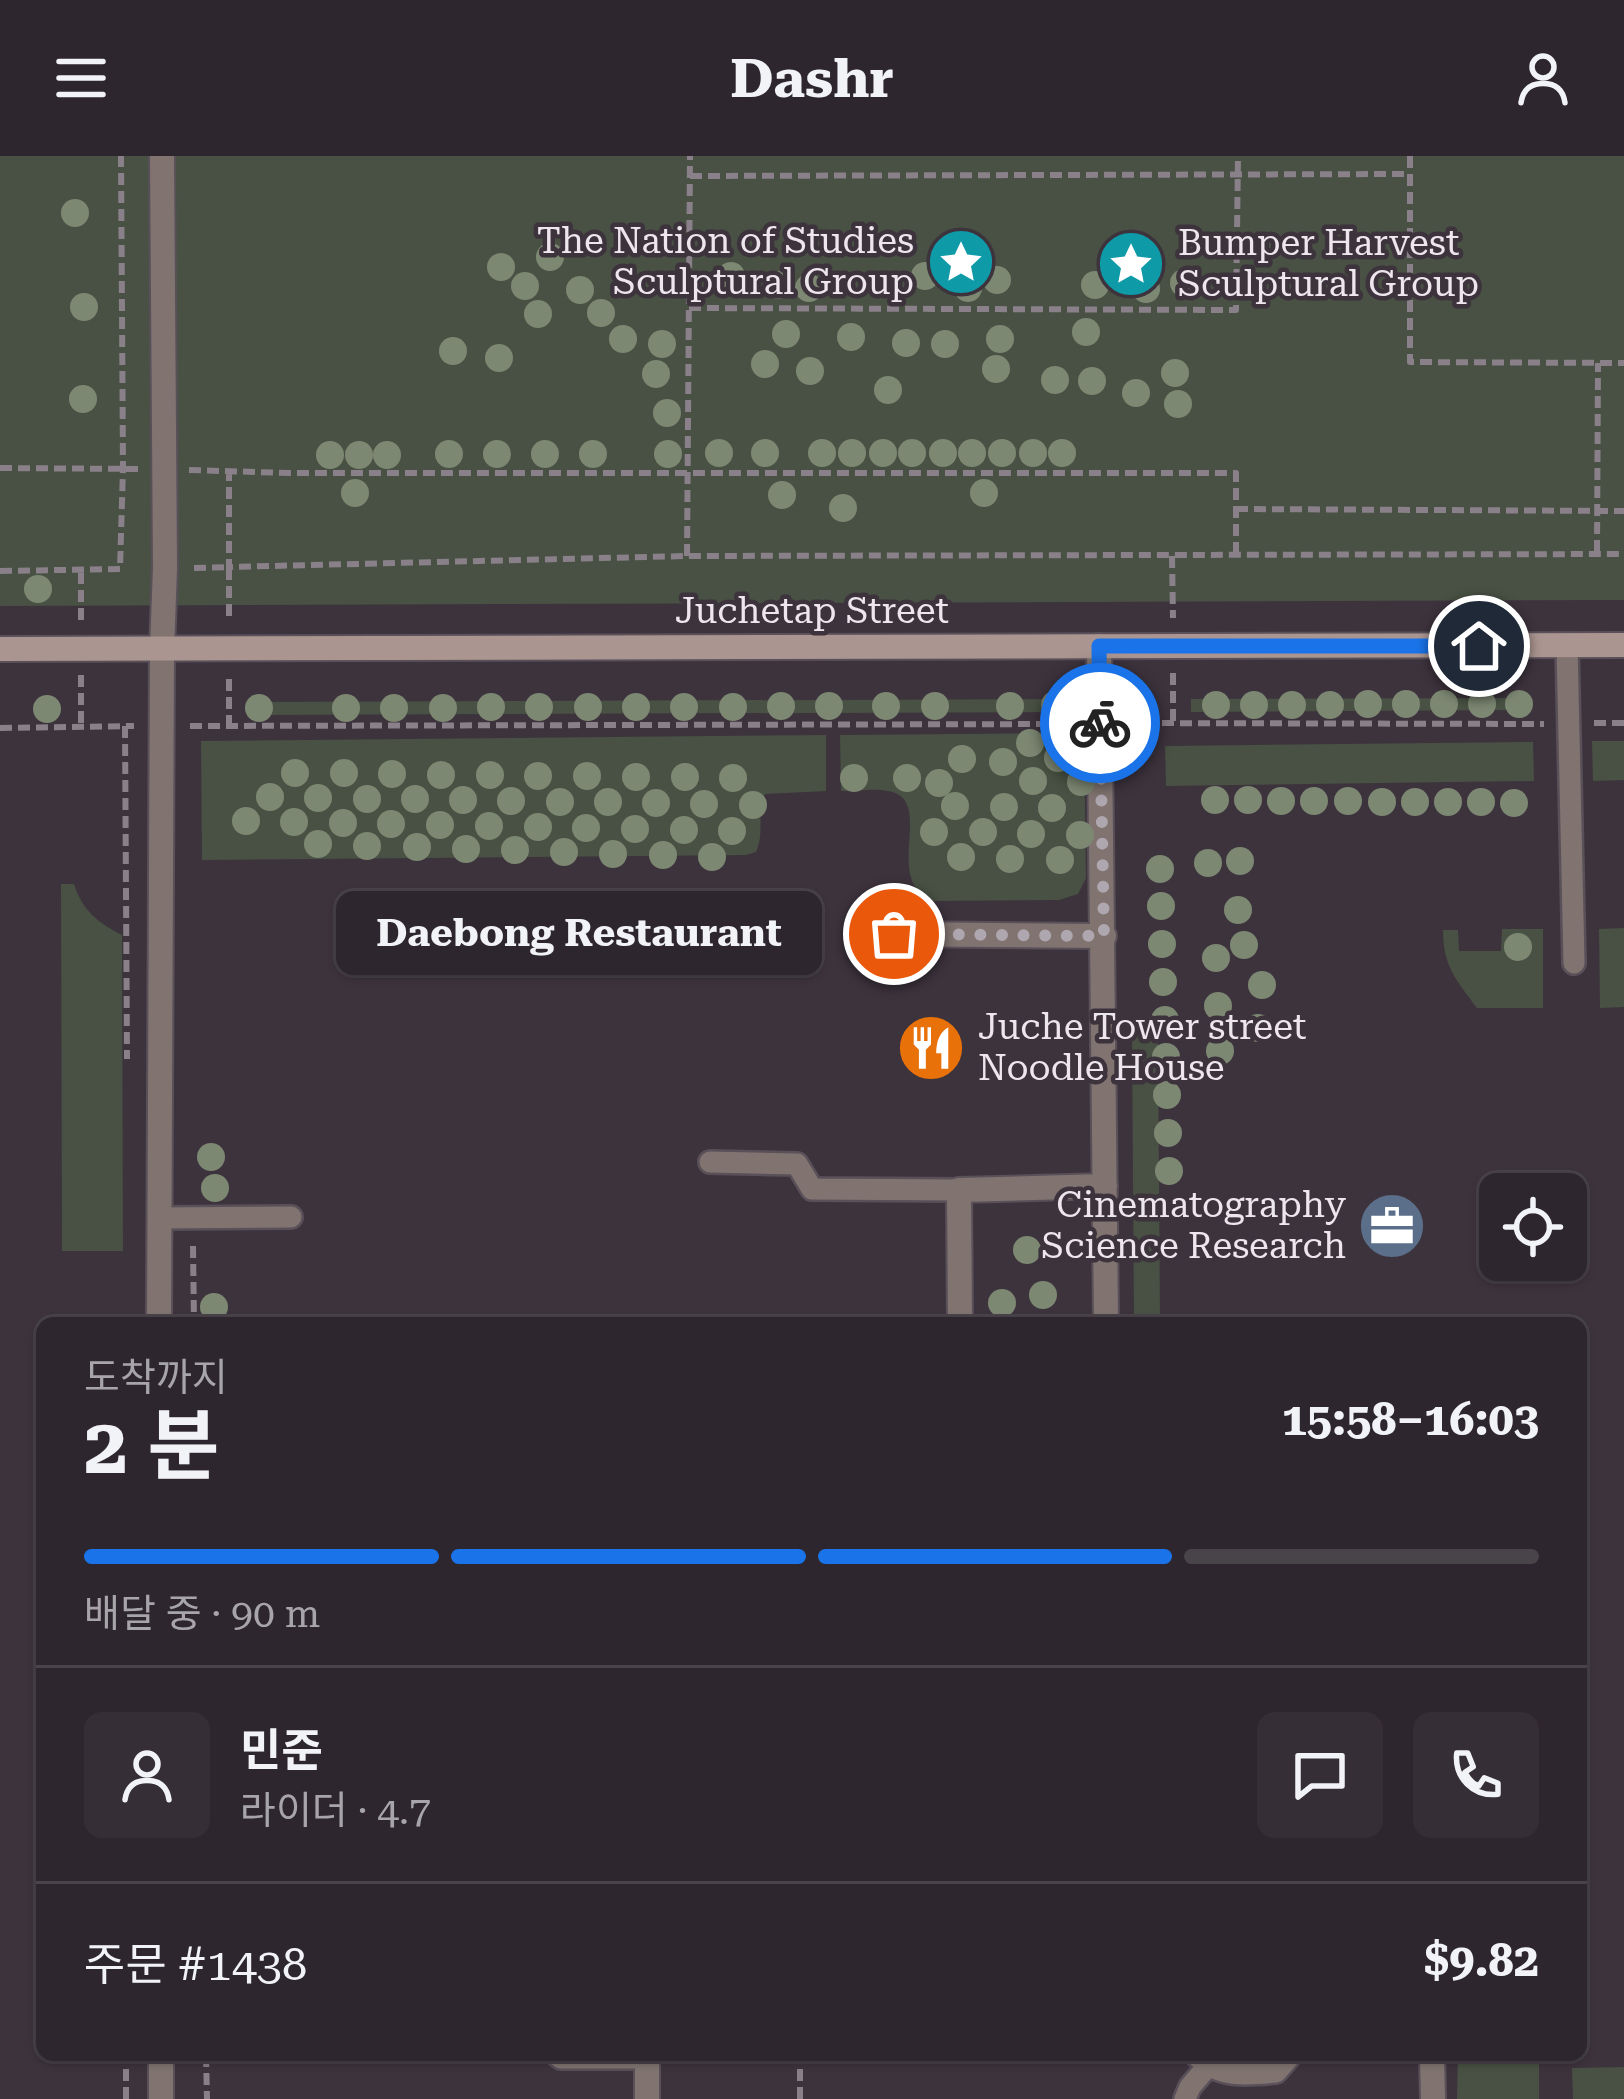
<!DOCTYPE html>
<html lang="ko">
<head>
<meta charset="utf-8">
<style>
	:root { --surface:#2e262e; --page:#362e36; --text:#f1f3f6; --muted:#a7a5aa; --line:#49434a; --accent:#1a73e8 }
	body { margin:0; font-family:"Roboto Serif","Noto Sans KR",serif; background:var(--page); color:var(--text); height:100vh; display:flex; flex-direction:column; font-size:45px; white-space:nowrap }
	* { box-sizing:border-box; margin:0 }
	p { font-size:39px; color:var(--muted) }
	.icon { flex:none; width:66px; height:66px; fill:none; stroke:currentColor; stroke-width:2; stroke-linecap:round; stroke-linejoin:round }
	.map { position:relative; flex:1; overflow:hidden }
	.sheet { position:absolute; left:36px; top:1161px; width:1551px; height:744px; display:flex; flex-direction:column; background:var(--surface); border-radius:18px; box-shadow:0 3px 9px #0004,0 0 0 3px var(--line) }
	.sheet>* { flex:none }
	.fabs { position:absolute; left:1479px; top:1017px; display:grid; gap:24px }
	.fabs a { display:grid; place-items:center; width:108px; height:108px; border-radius:18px; background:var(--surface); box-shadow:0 3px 9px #0004,0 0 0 3px var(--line); font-size:60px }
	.pin { position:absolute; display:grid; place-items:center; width:102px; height:102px; color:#fff; margin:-51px; border:6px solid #fff; border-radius:50%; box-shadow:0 3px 12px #0007 }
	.courier { position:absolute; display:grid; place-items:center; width:120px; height:120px; margin:-60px; border:9px solid #1a73e8; border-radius:50%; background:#fff; color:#222; box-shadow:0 3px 15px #0007 }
	.bubble { position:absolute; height:84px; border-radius:18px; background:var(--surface); box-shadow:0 3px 9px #0004,0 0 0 3px var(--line); font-size:39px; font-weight:700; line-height:84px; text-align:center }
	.summary em { font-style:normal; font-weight:700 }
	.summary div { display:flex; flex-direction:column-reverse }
	.summary { display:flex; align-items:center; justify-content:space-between; height:204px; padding:0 48px }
	h1 { font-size:78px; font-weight:700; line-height:90px }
	.bar { display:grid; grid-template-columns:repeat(4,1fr); gap:18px 12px; align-content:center; height:144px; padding:0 48px }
	.bar i { height:15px; border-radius:9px; background:var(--line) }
	.bar .on { background:var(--accent) }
	.bar p { grid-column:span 4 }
	.line { display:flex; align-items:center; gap:30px; padding:0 48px; border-top:3px solid var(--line) }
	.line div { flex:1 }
	.round { display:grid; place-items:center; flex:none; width:126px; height:126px; border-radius:18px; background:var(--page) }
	header { display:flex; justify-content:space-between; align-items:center; height:156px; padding:0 48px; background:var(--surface); font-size:54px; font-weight:700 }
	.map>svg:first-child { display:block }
</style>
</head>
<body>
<header><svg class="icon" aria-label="menu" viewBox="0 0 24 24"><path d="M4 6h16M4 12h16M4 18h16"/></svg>Dashr<svg class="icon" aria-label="person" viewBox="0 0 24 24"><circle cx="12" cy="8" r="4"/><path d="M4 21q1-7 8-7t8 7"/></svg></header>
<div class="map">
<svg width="1624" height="1943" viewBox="0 0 1624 1943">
	<rect width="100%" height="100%" fill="#3d333d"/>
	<path fill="#485143" d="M0,0H1624V444L0,450Z
		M1529,542V554L1191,556V543Z
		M1072,543V556L248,559V546Z
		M1084,577L1086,722L1078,738L1059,744L932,745C881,723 937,643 888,635C873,632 855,635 841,635L840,579Z
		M826,579V635L765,638C756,657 765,677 756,696L746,699L202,704L201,585Z
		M1592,585H1624V624L1593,625Z
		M1533,586L1534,625L1166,630L1165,590Z
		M61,728H74C82,754 98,767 122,779L123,1095H62Z
		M1624,772V851L1600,852L1599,773Z
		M1502,773H1543V852H1477C1456,824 1443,810 1443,774H1458L1459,795H1501Z
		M1132,879H1158L1160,1167H1134Z
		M1458,1899H1482L1483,1906L1539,1907V1943H1457Z
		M1624,1911V1943H1573L1572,1912Z"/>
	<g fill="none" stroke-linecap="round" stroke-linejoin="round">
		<defs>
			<path id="lane" d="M1567,489L1574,807
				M710,1006L797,1008L812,1033L959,1034
				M160,1062L291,1061
				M557,1899L561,1902H647L648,1899
				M1196,1899C1217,1922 1247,1919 1276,1916L1291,1899
				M1185,1943L1190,1931L1207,1911"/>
			<path id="street" d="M1099,490L1106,1167
				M894,778L1104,780
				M159,1167L162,494L165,412L162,0
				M960,1167L959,1034L1105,1030
				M161,1899V1943
				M1432,1899L1433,1943
				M647,1943V1902"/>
			<path id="secondary" d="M0,493L1624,489"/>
		</defs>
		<use href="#lane" stroke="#595059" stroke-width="26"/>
		<use href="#street" stroke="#595059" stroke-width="28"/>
		<use href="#secondary" stroke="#595059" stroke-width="28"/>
		<path stroke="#898089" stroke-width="6" stroke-dasharray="12 6" stroke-linecap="butt" d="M1410,0V206L1624,207
			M690,20L1410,18
			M689,152L1236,154L1238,0
			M0,312L140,313
			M229,313V411L687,400L1624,398
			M189,314L289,317H1236V400
			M1236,353L1624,355
			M1597,396L1598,207
			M687,400L690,0
			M1172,400L1173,462
			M194,412L229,411V465
			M0,415L120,413L123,312L121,0
			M81,464V414
			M1173,517V567
			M81,519V571
			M1126,567L1544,568
			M1594,567H1624
			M125,570L127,903
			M190,570L1070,568
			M229,571V520
			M0,572L134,570
			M193,1090L194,1167
			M206,1899L207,1943
			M126,1943V1899
			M800,1943V1899"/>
		<use href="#lane" stroke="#817470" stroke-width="21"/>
		<use href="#street" stroke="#817470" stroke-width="24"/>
		<use href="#secondary" stroke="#ab9590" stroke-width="24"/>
	</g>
	<g fill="#7d8873">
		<circle cx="75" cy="57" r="14"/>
		<circle cx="550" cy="101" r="14"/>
		<circle cx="501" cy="111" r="14"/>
		<circle cx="731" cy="120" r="14"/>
		<circle cx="925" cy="120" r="14"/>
		<circle cx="997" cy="124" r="14"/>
		<circle cx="1184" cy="127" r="14"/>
		<circle cx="779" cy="129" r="14"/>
		<circle cx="1095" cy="129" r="14"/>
		<circle cx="525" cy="130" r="14"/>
		<circle cx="809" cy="132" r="14"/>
		<circle cx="968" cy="132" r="14"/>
		<circle cx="1146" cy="133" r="14"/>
		<circle cx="580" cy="134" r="14"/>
		<circle cx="84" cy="151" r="14"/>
		<circle cx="601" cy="157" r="14"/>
		<circle cx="538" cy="158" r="14"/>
		<circle cx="1086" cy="176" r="14"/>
		<circle cx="786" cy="178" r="14"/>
		<circle cx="851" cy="181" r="14"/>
		<circle cx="623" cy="183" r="14"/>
		<circle cx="1000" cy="183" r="14"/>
		<circle cx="906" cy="187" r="14"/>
		<circle cx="662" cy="188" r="14"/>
		<circle cx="945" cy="188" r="14"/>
		<circle cx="453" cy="195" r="14"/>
		<circle cx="499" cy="202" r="14"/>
		<circle cx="765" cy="208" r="14"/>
		<circle cx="996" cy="213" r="14"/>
		<circle cx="810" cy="215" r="14"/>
		<circle cx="1175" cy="217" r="14"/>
		<circle cx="656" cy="218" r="14"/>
		<circle cx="1055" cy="224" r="14"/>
		<circle cx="1092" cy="225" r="14"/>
		<circle cx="888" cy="234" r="14"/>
		<circle cx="1136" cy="237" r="14"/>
		<circle cx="83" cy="243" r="14"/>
		<circle cx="1178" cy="248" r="14"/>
		<circle cx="667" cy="257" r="14"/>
		<circle cx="719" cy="297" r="14"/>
		<circle cx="765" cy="297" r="14"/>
		<circle cx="822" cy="297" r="14"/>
		<circle cx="852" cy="297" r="14"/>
		<circle cx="883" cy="297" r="14"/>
		<circle cx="912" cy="297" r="14"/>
		<circle cx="943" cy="297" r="14"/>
		<circle cx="972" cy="297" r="14"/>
		<circle cx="1002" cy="297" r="14"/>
		<circle cx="1033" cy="297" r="14"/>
		<circle cx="1062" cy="297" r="14"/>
		<circle cx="449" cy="298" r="14"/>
		<circle cx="497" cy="298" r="14"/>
		<circle cx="545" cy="298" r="14"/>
		<circle cx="593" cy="298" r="14"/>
		<circle cx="668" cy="298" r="14"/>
		<circle cx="330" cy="299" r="14"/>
		<circle cx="359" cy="299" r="14"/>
		<circle cx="387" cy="299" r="14"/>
		<circle cx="355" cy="337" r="14"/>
		<circle cx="984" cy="337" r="14"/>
		<circle cx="782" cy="339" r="14"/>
		<circle cx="843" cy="352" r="14"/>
		<circle cx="38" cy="433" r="14"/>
		<circle cx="1368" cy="548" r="14"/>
		<circle cx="1406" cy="548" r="14"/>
		<circle cx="1444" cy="548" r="14"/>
		<circle cx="1482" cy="548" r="14"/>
		<circle cx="1519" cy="548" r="14"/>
		<circle cx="1055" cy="549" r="14"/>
		<circle cx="1216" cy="549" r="14"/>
		<circle cx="1254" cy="549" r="14"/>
		<circle cx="1292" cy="549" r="14"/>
		<circle cx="1330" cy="549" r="14"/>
		<circle cx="781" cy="550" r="14"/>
		<circle cx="829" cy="550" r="14"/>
		<circle cx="886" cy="550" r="14"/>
		<circle cx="935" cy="550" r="14"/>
		<circle cx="1010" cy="550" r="14"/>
		<circle cx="491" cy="551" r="14"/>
		<circle cx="539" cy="551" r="14"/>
		<circle cx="588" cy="551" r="14"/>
		<circle cx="636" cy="551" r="14"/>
		<circle cx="684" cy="551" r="14"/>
		<circle cx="733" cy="551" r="14"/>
		<circle cx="259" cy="552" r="14"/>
		<circle cx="346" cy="552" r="14"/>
		<circle cx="394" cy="552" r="14"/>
		<circle cx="443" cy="552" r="14"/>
		<circle cx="47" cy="553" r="14"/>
		<circle cx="1082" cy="580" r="14"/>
		<circle cx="1030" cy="587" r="14"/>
		<circle cx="1058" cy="602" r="14"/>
		<circle cx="962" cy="603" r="14"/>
		<circle cx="1003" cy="606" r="14"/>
		<circle cx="295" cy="617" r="14"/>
		<circle cx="344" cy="617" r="14"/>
		<circle cx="392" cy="618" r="14"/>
		<circle cx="441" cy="619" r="14"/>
		<circle cx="490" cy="619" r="14"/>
		<circle cx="538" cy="620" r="14"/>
		<circle cx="587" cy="620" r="14"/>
		<circle cx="636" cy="621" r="14"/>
		<circle cx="685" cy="621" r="14"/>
		<circle cx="733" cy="622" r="14"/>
		<circle cx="854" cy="622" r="14"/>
		<circle cx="907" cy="622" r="14"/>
		<circle cx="1033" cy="625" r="14"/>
		<circle cx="1081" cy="626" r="14"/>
		<circle cx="939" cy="627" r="14"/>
		<circle cx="270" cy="641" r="14"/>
		<circle cx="318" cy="642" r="14"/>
		<circle cx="367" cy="643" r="14"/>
		<circle cx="415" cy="643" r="14"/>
		<circle cx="463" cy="644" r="14"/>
		<circle cx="1215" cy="644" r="14"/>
		<circle cx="1248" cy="644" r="14"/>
		<circle cx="511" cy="645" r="14"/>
		<circle cx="1281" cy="645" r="14"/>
		<circle cx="1314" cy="645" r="14"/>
		<circle cx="1348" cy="645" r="14"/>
		<circle cx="560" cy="646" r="14"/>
		<circle cx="608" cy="646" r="14"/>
		<circle cx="1382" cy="646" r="14"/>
		<circle cx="1415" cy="646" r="14"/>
		<circle cx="1448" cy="646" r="14"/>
		<circle cx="1481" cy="646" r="14"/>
		<circle cx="656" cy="647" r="14"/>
		<circle cx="1514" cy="647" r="14"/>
		<circle cx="704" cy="648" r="14"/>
		<circle cx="753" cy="649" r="14"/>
		<circle cx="955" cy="650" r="14"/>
		<circle cx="1004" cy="651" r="14"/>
		<circle cx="1052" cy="652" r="14"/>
		<circle cx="246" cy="665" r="14"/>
		<circle cx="294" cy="666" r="14"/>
		<circle cx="343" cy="667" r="14"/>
		<circle cx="391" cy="668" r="14"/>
		<circle cx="440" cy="669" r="14"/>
		<circle cx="489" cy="670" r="14"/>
		<circle cx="538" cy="671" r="14"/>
		<circle cx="586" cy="672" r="14"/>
		<circle cx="635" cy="673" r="14"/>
		<circle cx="684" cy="674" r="14"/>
		<circle cx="732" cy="675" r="14"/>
		<circle cx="934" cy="676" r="14"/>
		<circle cx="983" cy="676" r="14"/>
		<circle cx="1031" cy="678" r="14"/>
		<circle cx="1080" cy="679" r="14"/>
		<circle cx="318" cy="688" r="14"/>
		<circle cx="367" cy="690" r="14"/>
		<circle cx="417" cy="691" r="14"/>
		<circle cx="466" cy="693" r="14"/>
		<circle cx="515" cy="694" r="14"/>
		<circle cx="564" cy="696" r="14"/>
		<circle cx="613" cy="698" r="14"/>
		<circle cx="663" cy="699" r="14"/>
		<circle cx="712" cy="701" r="14"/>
		<circle cx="961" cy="701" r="14"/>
		<circle cx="1010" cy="703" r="14"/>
		<circle cx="1060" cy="704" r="14"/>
		<circle cx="1240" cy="705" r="14"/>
		<circle cx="1208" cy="707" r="14"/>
		<circle cx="1160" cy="713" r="14"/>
		<circle cx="1161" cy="750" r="14"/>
		<circle cx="1238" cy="754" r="14"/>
		<circle cx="1162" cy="788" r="14"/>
		<circle cx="1244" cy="789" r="14"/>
		<circle cx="1518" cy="791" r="14"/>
		<circle cx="1216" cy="802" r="14"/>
		<circle cx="1163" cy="826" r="14"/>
		<circle cx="1262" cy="829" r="14"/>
		<circle cx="1218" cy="850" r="14"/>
		<circle cx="1165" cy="864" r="14"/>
		<circle cx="1258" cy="872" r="14"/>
		<circle cx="1220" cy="895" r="14"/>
		<circle cx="1166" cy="901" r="14"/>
		<circle cx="1167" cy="939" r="14"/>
		<circle cx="1168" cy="977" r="14"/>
		<circle cx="211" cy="1001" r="14"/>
		<circle cx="1169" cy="1015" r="14"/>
		<circle cx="215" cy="1032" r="14"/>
		<circle cx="1027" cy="1094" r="14"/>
		<circle cx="1043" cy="1139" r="14"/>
		<circle cx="1002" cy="1147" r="14"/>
		<circle cx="214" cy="1151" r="14"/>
	</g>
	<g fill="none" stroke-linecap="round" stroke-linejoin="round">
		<path stroke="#afa7af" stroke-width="12" stroke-dasharray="0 21.6" d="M894,778L1104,780L1100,567"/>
		<path stroke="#1a73e8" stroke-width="15" d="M1100,567L1099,490H1479"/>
	</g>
	<defs>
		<symbol id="sight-disc" viewBox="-11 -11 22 22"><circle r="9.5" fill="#0f9aa8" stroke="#3d333d"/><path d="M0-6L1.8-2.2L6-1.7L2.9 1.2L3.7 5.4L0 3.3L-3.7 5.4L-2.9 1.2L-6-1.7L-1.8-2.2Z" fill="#fff"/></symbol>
		<symbol id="restaurant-disc" viewBox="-11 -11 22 22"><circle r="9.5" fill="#e8710a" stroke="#3d333d"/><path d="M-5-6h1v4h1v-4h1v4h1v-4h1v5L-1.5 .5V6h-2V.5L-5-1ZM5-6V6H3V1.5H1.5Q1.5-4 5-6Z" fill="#fff"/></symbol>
		<symbol id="office-disc" viewBox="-11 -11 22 22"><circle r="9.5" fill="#5c6f8a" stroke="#3d333d"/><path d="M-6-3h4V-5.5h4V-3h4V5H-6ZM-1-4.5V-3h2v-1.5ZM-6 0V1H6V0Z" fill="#fff"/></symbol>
	</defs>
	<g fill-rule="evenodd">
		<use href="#sight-disc" x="923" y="68" width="76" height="76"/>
		<use href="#sight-disc" x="1093" y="70" width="76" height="76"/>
		<use href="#restaurant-disc" x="893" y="854" width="76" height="76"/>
		<use href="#office-disc" x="1354" y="1032" width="76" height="76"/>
	</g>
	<g text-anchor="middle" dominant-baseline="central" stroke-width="9" stroke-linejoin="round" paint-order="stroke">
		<g font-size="36" fill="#ede6ed" stroke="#3d333d" text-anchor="end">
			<text x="914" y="85">The Nation of Studies<tspan x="914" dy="41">Sculptural Group</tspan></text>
			<text x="1178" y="87" text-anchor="start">Bumper Harvest<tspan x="1178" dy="41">Sculptural Group</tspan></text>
			<text x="978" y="871" text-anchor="start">Juche Tower street<tspan x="978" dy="41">Noodle House</tspan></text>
			<text x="1346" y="1049">Cinematography<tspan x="1346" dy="41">Science Research</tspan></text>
		</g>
		<g font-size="36" fill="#ede6ed" stroke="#3d333d">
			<text x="812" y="455">Juchetap Street</text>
		</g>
	</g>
</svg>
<div class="fabs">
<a><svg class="icon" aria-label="locate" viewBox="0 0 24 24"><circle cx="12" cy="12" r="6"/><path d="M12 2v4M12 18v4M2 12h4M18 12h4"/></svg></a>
</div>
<div class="pin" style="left:894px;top:778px;background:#ea580c"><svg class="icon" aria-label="bag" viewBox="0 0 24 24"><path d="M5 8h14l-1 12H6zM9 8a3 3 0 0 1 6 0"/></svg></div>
<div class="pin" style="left:1479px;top:490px;background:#1f2937"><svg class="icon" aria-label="home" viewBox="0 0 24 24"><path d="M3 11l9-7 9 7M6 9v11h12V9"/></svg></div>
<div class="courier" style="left:1100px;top:567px"><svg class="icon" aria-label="bike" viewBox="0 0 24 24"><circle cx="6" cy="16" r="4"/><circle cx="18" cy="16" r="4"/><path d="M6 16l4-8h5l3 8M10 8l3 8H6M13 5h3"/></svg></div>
<div class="bubble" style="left:336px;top:735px;width:486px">Daebong Restaurant</div>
<section class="sheet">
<div class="summary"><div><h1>2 분</h1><p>도착까지</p></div><em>15:58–16:03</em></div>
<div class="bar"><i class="on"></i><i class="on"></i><i class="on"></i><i></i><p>배달 중 · 90 m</p></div>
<div class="line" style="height:216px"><a class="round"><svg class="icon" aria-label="person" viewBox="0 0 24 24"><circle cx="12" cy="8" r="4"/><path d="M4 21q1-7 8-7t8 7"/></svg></a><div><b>민준</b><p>라이더 · 4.7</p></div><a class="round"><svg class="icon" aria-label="chat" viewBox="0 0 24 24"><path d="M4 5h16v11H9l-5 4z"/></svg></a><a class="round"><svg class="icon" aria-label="phone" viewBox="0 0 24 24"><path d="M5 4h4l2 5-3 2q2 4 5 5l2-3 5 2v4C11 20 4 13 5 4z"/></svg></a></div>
<div class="line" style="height:156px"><div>주문 #1438</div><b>$9.82</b></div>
</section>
</div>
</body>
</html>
